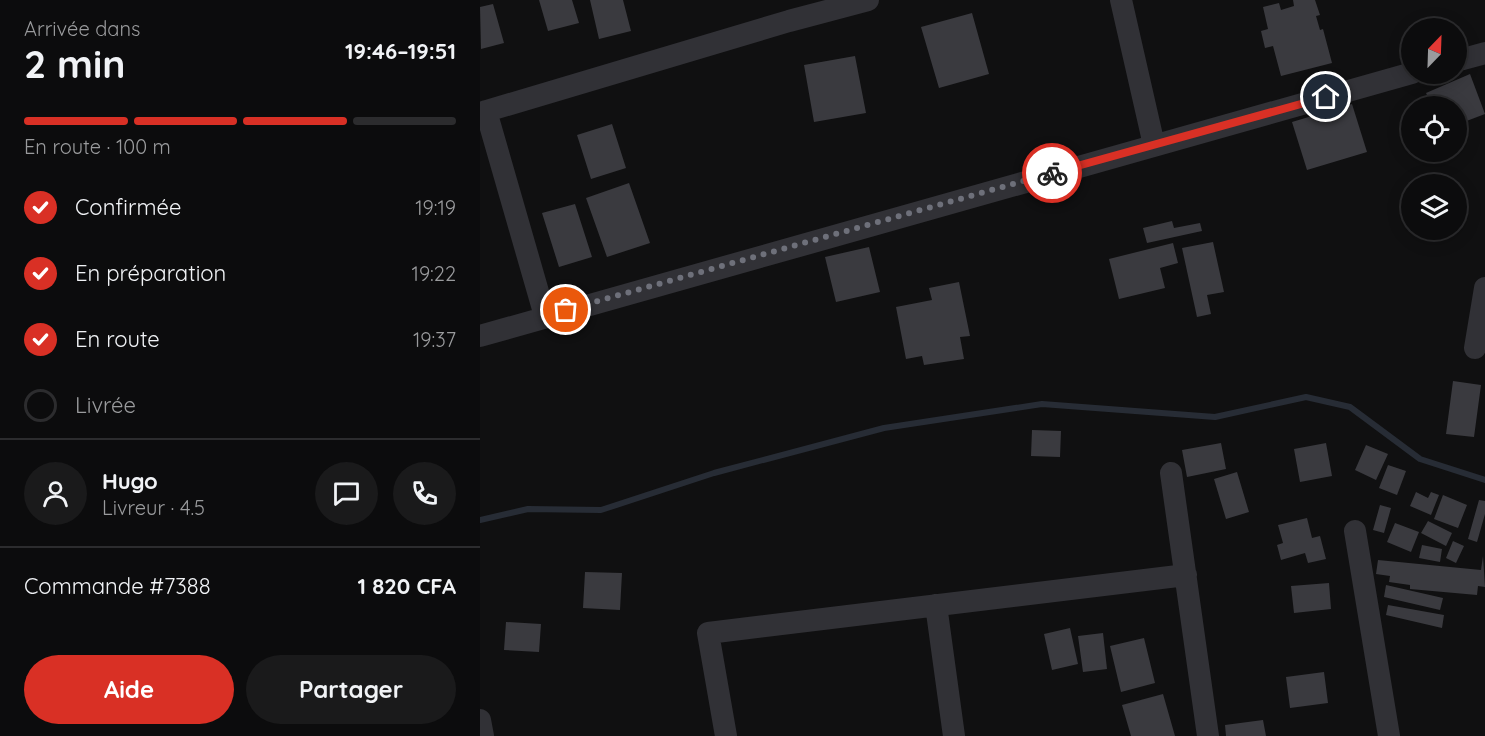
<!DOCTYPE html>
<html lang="fr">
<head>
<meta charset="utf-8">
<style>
	:root { --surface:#0c0c0d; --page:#1a1a1b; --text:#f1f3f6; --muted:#9a9b9d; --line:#2c2c2e; --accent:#d93025 }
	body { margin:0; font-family:Quicksand,sans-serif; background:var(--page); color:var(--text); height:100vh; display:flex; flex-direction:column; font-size:22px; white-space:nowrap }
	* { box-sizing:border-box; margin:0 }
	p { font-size:20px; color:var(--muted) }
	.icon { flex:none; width:33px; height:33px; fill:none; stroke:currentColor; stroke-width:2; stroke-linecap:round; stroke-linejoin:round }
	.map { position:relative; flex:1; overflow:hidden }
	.panel { display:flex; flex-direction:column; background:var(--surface); width:480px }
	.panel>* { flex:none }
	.needle { width:39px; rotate:23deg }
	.fabs { position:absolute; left:921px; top:18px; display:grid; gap:12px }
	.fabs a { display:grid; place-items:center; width:66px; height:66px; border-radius:50%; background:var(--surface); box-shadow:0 3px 15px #0003,0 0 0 2px var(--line); font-size:30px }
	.pin { position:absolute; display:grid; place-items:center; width:51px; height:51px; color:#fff; margin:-26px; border:3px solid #fff; border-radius:50%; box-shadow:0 2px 6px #0007 }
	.courier { position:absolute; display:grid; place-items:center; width:60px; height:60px; margin:-30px; border:4px solid #d93025; border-radius:50%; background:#fff; color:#222; box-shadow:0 2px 8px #0007 }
	.overview em { font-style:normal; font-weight:700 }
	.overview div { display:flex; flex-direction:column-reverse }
	.overview { display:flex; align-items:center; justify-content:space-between; height:102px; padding:0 24px }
	h1 { font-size:39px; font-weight:700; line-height:45px }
	.bar { display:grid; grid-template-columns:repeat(4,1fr); gap:9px 6px; align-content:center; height:72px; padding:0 24px }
	.bar i { height:8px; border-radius:4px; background:var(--line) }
	.bar .selected { background:var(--accent) }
	.bar p { grid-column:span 4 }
	.line { display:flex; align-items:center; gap:15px; padding:0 24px; border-top:2px solid var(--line) }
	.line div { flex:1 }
	.round { display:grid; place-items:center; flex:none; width:63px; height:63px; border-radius:32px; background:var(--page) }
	ol { padding:0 24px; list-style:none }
	li { display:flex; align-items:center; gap:18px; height:66px }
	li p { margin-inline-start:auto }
	li .icon { padding:6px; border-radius:50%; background:var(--accent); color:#fff; stroke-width:4 }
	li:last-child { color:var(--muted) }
	li i { width:33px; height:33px; border:3px solid var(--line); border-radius:50% }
	.button { display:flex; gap:12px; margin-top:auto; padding:12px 24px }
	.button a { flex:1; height:69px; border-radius:36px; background:var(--accent); color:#fff; font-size:24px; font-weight:700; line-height:69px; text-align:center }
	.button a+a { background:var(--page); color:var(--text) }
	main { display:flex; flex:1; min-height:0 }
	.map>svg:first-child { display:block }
</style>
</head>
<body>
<main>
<section class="panel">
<div class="overview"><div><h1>2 min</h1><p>Arrivée dans</p></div><em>19:46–19:51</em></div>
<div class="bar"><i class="selected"></i><i class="selected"></i><i class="selected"></i><i></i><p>En route · 100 m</p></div>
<ol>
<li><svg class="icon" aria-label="check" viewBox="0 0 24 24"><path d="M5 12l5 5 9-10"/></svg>Confirmée<p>19:19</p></li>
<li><svg class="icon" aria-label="check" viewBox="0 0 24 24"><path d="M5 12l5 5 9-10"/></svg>En préparation<p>19:22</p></li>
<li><svg class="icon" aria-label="check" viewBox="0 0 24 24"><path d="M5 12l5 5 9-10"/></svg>En route<p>19:37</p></li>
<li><i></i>Livrée</li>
</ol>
<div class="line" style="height:108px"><a class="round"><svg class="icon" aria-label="person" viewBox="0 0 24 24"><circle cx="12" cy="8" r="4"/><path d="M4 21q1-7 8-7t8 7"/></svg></a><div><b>Hugo</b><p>Livreur · 4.5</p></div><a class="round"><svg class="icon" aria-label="chat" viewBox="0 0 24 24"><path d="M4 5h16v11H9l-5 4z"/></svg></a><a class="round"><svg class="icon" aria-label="phone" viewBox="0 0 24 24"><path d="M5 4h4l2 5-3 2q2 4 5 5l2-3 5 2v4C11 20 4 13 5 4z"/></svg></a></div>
<div class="line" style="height:78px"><div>Commande #7388</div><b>1 820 CFA</b></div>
<div class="button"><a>Aide</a><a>Partager</a></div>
</section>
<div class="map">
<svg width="1005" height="736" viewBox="0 0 1005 736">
	<rect width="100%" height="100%" fill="#101011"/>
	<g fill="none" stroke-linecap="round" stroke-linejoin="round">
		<path stroke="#272c35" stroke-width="6" d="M0,520L48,509L121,510L234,473L404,428L562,404L735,417L826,397L870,407L940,459L1005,480"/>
	</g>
	<path fill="#3a3a3f" d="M59,0H92L99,23L68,31Z
		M110,0H143L151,31L119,39Z
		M813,0H835L840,15L836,16L840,30L843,29L852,63L801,76L793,46L785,48L781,31L788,29L783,7L799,3L801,10L814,6Z
		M13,4L24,43L1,49L0,7Z
		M492,13L509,74L459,88L441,27Z
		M375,56L386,113L334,122L324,65Z
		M990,74L1005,114L976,125V106H952L946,93Z
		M872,104L887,152L827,170L812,122Z
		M132,124L146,168L111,179L97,135Z
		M149,183L170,243L127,257L106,198Z
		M95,204L112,257L79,267L62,213Z
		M692,221L694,228L720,223L722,231L667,243L663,228Z
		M733,242L744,292L727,295L731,314L717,317L702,248Z
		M693,243L698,263L680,268L685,288L639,299L629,259Z
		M389,247L400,292L356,302L345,257Z
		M479,282L490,336L480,337L484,359L444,365L442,356L426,359L416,307L452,300L449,288Z
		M973,381L1001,385L994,437L966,434Z
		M552,430L581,431L580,457L551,456Z
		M741,443L746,469L707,477L702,450Z
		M846,443L852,476L820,482L814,449Z
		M886,445L908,454L896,480L875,470Z
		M908,465L926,471L917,495L899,488Z
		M757,472L769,512L746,519L734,479Z
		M936,492L948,498L951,492L959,495L951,515L930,506Z
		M963,495L987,505L978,528L954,519Z
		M999,500L1005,501V514L997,542L988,539Z
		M900,505L911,508L904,533L893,530Z
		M827,518L832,538L840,536L846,559L828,563L825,553L801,560L797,545L803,543L798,525Z
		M948,521L972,533L966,546L941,533Z
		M915,523L939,532L931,552L907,542Z
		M973,541L984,546L976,563L966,558Z
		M942,545L962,549L960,562L939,558Z
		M1003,556L1005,587L998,586L997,595L930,589V585L909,582L910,576L896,574L898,560L1001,570Z
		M105,572L142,573L140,610L103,608Z
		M849,583L851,609L814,613L811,586Z
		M906,585L963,598L960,610L904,597Z
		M908,605L964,615L962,628L906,615Z
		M26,622L61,624L59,652L24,650Z
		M590,628L598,664L572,670L564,634Z
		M623,633L627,669L603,672L598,636Z
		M664,638L675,683L641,692L630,646Z
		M844,672L848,703L810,708L806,677Z
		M683,694L695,736H651L642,705Z
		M783,720L786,736H746L745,725Z"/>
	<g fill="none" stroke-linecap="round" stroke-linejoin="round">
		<path stroke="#313136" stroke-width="22" d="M641,0L674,145
			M976,61L1005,53
			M6,111L65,316
			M0,113L309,21L388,0
			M0,336L932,73
			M995,348L1005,288
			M691,473L728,736
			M875,531L909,736
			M456,605L474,736
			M0,720L3,736
			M246,736L228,633L706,575"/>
	</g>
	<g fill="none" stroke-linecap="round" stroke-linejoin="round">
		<path stroke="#6e707a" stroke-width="6" stroke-dasharray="0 10.8" d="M86,310L572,173"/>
		<path stroke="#d93025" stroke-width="8" d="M572,173L846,97"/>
	</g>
</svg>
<div class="fabs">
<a><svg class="needle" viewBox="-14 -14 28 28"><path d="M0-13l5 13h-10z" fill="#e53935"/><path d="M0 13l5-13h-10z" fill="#9a9b9d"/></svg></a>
<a><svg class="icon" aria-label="locate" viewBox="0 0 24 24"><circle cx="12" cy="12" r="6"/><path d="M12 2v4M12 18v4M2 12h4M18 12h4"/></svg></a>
<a><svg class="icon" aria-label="layers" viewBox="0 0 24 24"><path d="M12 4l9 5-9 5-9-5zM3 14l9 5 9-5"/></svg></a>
</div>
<div class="pin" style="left:86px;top:310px;background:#ea580c"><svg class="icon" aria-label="bag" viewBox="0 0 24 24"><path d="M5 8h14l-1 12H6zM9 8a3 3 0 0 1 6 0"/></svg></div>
<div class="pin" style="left:846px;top:97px;background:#1f2937"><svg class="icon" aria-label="home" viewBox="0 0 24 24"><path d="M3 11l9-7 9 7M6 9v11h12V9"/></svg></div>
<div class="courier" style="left:572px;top:173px"><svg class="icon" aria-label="bike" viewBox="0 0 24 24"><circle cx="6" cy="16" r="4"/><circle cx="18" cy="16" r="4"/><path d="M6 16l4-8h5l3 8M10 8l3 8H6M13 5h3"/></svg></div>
</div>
</main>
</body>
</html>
